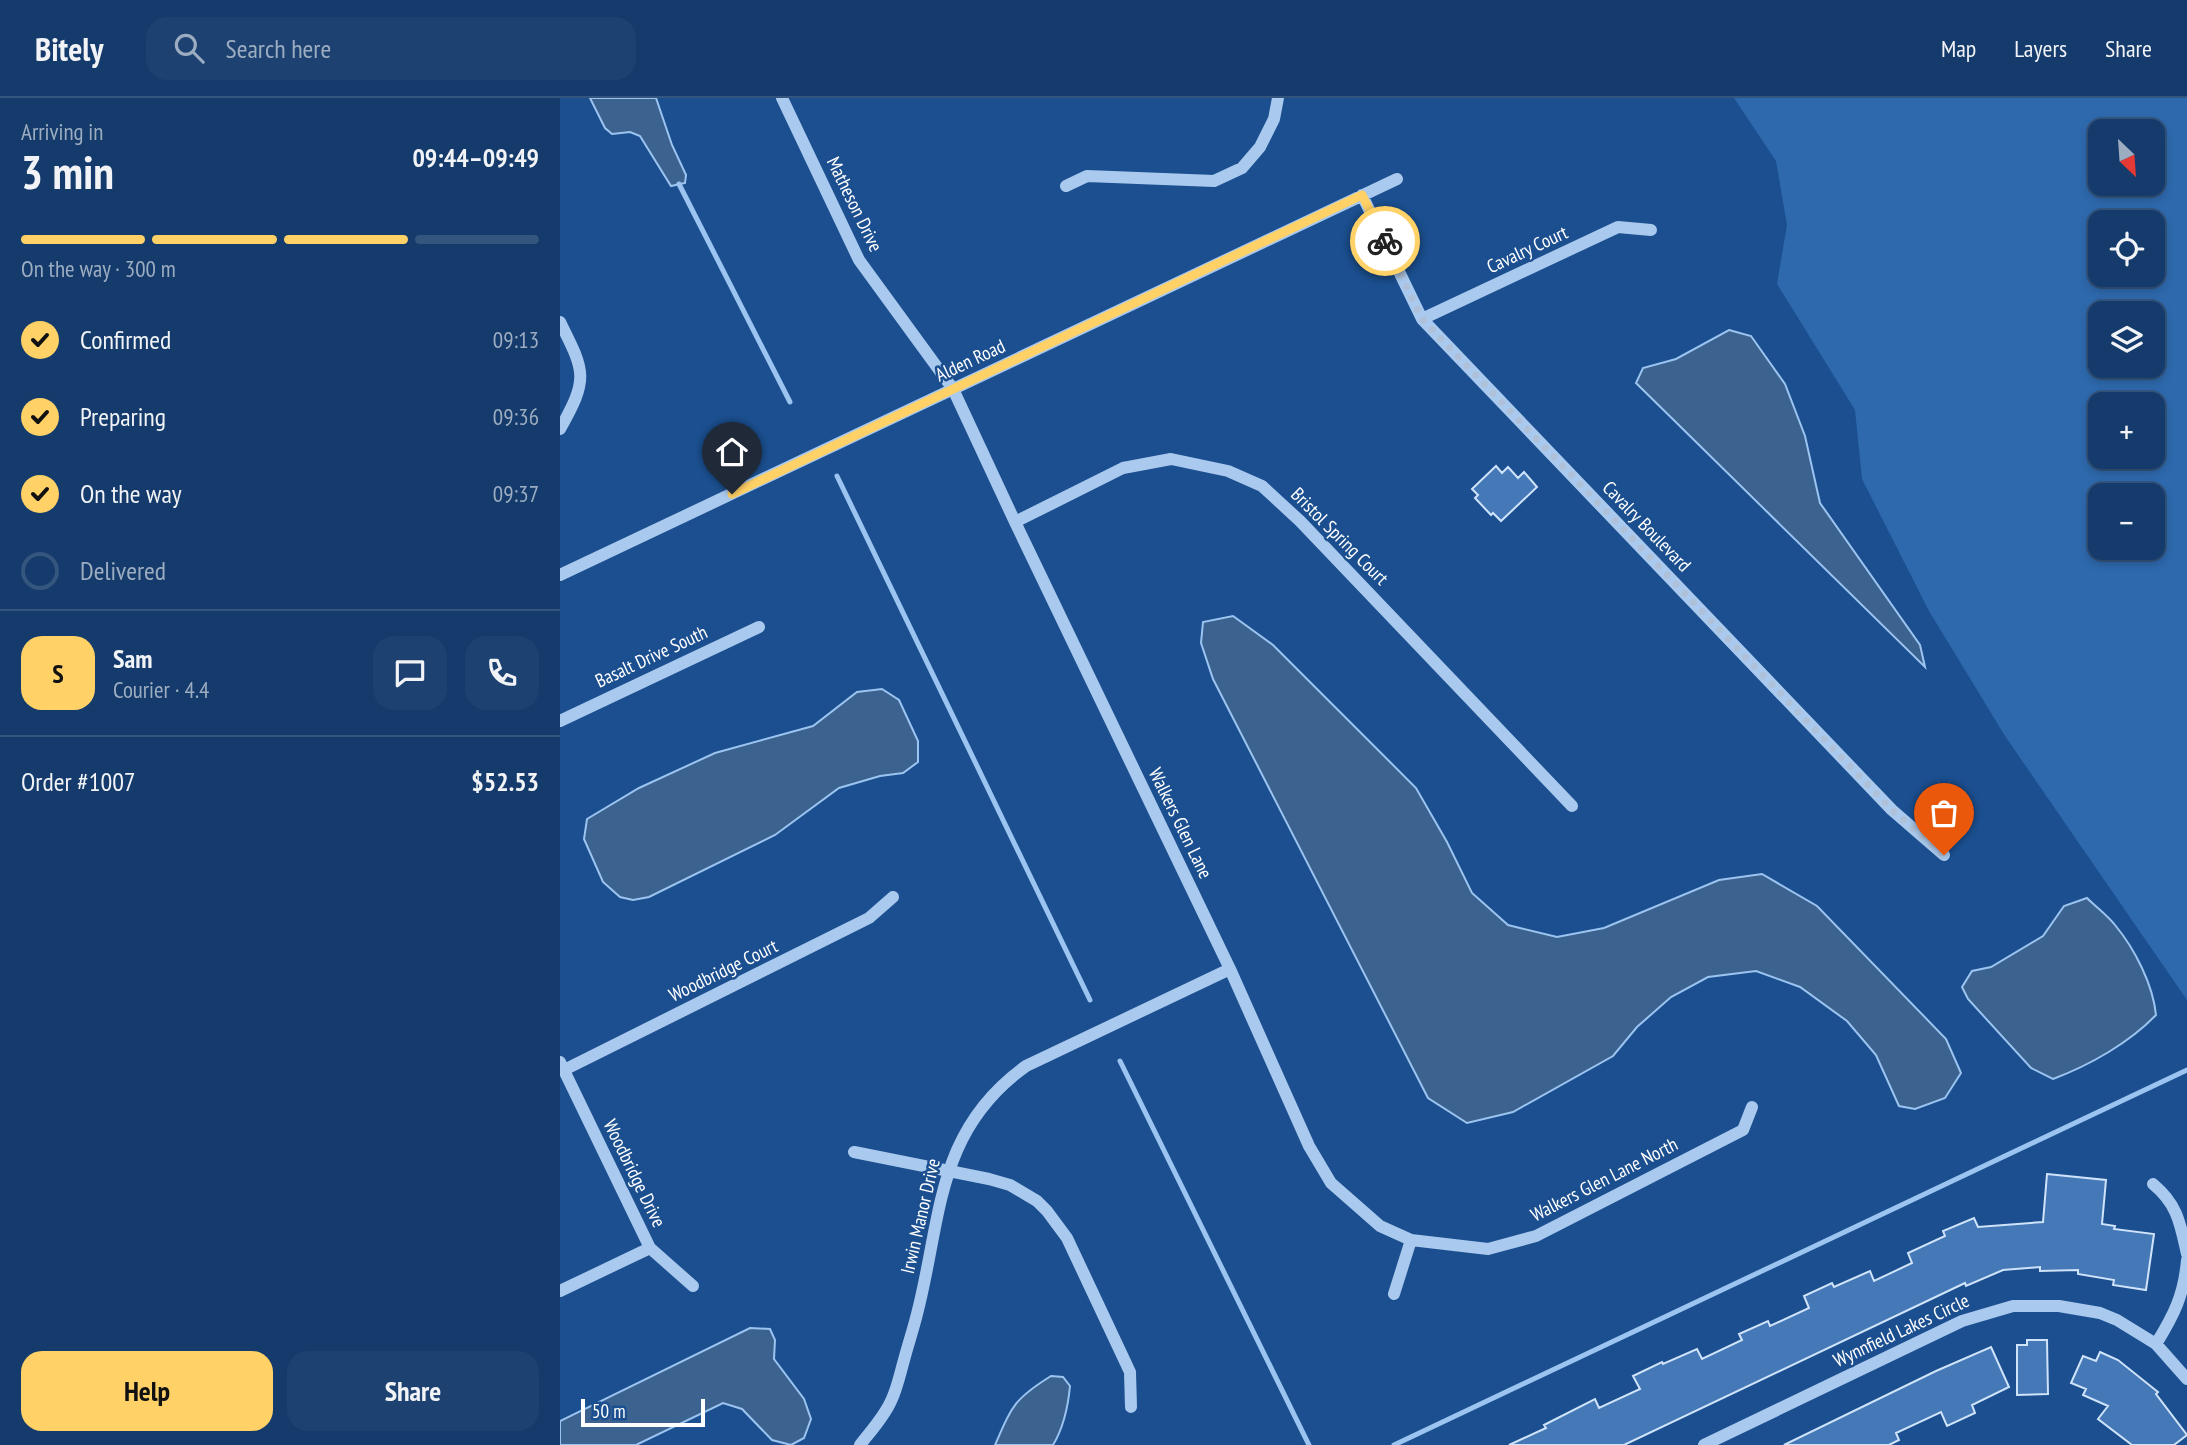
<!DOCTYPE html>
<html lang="en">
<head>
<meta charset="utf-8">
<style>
	:root { --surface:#143b6b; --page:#1d4271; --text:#f1f3f6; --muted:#9dadc1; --line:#33557e; --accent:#ffd166 }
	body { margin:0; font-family:"PT Sans Narrow",sans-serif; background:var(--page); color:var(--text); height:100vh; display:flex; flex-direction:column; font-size:26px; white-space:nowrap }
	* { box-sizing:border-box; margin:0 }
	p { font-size:23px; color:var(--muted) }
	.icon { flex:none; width:38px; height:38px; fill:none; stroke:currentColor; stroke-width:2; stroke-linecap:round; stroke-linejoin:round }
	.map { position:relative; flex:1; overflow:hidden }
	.panel { display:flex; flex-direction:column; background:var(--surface); width:560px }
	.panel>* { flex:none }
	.needle { width:46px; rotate:155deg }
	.controls { position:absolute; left:1528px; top:21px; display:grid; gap:14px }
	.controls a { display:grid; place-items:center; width:77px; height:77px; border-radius:14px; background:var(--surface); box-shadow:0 4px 10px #0003,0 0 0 2px var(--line); font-size:35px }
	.scale { position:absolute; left:21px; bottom:18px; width:124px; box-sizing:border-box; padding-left:7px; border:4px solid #fff; border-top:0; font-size:19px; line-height:24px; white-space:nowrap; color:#fff; -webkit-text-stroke:5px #1b4f8f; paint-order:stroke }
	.pin { position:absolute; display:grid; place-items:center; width:60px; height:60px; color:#fff; margin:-72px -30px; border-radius:50% 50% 50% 0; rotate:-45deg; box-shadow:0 0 7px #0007 }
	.pin .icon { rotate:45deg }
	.courier { position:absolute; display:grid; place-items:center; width:70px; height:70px; margin:-35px; border:5px solid #ffd166; border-radius:50%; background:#fff; color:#222; box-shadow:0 2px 9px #0007 }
	.headline em { font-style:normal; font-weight:800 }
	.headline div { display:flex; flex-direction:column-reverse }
	.headline { display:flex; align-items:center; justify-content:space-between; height:119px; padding:0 21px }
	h1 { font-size:46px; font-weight:800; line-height:52px }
	.bar { display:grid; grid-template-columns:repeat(4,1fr); gap:10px 7px; align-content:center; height:84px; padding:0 21px }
	.bar i { height:9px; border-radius:5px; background:var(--line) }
	.bar .active { background:var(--accent) }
	.bar p { grid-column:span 4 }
	.line { display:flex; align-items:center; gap:18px; padding:0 21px; border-top:2px solid var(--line) }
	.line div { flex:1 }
	.round { display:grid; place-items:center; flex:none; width:74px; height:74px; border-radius:21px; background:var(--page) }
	ol { padding:0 21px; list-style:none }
	li { display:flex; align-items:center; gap:21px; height:77px }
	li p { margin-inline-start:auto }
	li .icon { padding:7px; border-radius:50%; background:var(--accent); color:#111; stroke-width:4 }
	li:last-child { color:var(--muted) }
	li i { width:38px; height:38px; border:4px solid var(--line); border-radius:50% }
	.button { display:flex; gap:14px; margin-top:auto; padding:14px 21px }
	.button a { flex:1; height:80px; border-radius:21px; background:var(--accent); color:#111; font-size:28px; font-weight:800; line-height:80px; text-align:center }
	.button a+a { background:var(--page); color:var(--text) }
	header { display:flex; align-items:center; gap:42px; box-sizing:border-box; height:98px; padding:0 35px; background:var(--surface); border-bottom:2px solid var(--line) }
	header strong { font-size:33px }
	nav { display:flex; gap:38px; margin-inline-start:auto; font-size:24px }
	.search { width:490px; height:63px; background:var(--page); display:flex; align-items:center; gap:18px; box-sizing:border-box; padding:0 24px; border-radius:21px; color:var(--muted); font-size:26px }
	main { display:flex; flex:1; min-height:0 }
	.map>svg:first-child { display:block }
</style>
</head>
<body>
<header>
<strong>Bitely</strong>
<div class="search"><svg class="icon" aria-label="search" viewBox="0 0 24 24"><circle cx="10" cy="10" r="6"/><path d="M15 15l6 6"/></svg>Search here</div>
<nav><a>Map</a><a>Layers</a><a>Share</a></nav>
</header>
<main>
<section class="panel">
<div class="headline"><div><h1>3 min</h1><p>Arriving in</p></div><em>09:44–09:49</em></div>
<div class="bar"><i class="active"></i><i class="active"></i><i class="active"></i><i></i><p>On the way · 300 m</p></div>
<ol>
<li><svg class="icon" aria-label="check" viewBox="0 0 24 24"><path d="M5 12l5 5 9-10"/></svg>Confirmed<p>09:13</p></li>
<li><svg class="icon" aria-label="check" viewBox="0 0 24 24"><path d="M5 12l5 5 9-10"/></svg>Preparing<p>09:36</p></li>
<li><svg class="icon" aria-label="check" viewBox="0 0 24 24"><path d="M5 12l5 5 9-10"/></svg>On the way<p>09:37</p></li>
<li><i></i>Delivered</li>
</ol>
<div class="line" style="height:126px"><b class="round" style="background:var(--accent);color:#111">S</b><div><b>Sam</b><p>Courier · 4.4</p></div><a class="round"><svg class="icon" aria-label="chat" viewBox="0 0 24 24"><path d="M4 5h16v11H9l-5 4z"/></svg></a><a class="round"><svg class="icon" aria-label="phone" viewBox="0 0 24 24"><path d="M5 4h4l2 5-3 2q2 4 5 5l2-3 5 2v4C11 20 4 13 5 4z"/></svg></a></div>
<div class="line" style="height:91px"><div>Order #1007</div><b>$52.53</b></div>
<div class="button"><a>Help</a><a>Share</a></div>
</section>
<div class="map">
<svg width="1627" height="1347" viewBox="0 0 1627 1347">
	<rect width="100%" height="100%" fill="#1b4f8f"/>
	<path fill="#2e69ad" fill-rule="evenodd" d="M1174,0H1627V902L1445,638L1369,513L1302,381L1295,312L1217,186L1227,127L1216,63ZM1540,33H1592V86H1540ZM1540,124H1592V177H1540ZM1540,215H1592V268H1540ZM1540,306H1592V359H1540ZM1540,397H1592V450H1540Z"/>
	<path fill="#3c6290" stroke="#9cc4f0" stroke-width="2" d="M30,0H96L112,47L126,77L125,85L111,88L80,38L70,34L52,36L45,30Z
		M1169,232L1191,238L1225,286L1245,338L1260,405L1360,547L1365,569L1076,285L1083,270L1116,261Z
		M673,518L713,547L856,690L887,744L912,795L948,827L997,839L1044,830L1159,782L1202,776L1257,808L1386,941L1401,975L1385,1000L1355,1011L1339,1008L1316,957L1287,923L1240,889L1196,873L1148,879L1111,899L1077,929L1053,958L953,1014L907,1025L868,1000L653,581L641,545L643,524Z
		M322,591L339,602L358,643V664L343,675L320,678L279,690L215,737L89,799L73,802L60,799L43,784L24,741L27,721L79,690L155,655L253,628L297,594Z
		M1527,800C1536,809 1547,817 1555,827C1575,851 1593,887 1596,917C1569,945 1530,967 1493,981L1471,970L1408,901L1402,889L1412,873L1431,869L1483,838L1504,808Z
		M190,1230L210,1231L215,1242L214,1261L244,1301L251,1321L244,1340L231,1347L212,1342L182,1311L163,1305L76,1347H0V1323Z
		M491,1278L503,1279L510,1288C508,1309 504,1329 493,1347H435C452,1308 454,1301 491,1278Z"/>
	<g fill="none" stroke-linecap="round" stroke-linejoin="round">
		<path stroke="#9cc4f0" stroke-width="5" d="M119,86L230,304
			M277,378L530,902
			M560,963L749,1347
			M834,1347L1627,972"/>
	</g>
	<path fill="#4478b7" stroke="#cfe3fa" stroke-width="2" d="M936,368L942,375L948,369L958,380L964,374L977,389L941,423L933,415L931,417L915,400L918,397L912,391Z
		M1487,1076L1546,1082L1542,1126L1555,1128L1554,1131L1594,1136L1586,1192L1553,1187L1554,1182L1518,1176V1172L1480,1173V1169L1443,1172L1406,1188L1405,1185L1064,1347H949L986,1330L984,1327L1035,1301L1039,1310L1080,1291L1073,1278L1102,1264L1103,1266L1137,1251L1142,1261L1182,1242L1179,1236L1208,1223L1210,1228L1249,1210L1244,1198L1272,1185L1274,1189L1310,1173L1314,1183L1352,1165L1348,1155L1385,1138L1383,1133L1414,1120L1418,1129L1483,1124Z
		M1467,1242H1487L1488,1296L1457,1297V1247H1467Z
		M1431,1249L1449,1289L1412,1307L1415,1315L1387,1328L1381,1314L1336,1335L1339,1342L1329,1347H1224L1376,1273Z
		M1540,1254L1558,1262L1598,1294L1596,1296L1627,1337L1614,1347H1572L1538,1321L1548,1308L1523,1297L1526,1291L1511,1285L1523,1258L1536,1263Z"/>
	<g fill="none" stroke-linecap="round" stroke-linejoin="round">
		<path stroke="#a9c9ee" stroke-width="12" d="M222,0L299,162L393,291L455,424L670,871L749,1048L771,1085L820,1128L851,1142L928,1151L976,1138L1183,1032L1192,1009
			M506,88L527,78L654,83L682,70L700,49L714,21L718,0
			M802,97L862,221L1332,712L1384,757
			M862,221L1058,129L1091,132
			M0,224C25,274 29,280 0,331
			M455,424L563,370L611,361L668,373L702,388L740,423L1012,708
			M0,477L837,81
			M0,623L199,529
			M0,964L90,1150L133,1188
			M4,972L309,820L333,799
			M294,1054L429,1081L450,1087L477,1103L487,1113L507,1140L570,1274L571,1309
			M1593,1086C1618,1107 1620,1125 1627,1156
			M0,1193L90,1150
			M834,1196L851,1142
			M1596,1246C1614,1217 1624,1197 1627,1162
			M300,1347C310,1334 324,1319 331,1303C337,1291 340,1276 344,1262C348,1247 353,1232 357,1216C382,1120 375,1033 466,968L670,871
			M1144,1347L1402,1223L1453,1208H1499L1540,1215L1557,1222L1596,1246L1627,1281"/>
	</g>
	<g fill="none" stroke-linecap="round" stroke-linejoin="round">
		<path stroke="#afc1d8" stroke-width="7" stroke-dasharray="0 12.6" d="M825,143L862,221L1332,712L1384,757"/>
		<path stroke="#ffd166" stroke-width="9" d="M172,396L802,97L825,143"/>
	</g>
	<g text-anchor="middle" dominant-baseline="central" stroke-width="5" stroke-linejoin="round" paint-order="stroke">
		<g font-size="19" fill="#fff" stroke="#1b4f8f">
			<text transform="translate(295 106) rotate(64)">Matheson Drive</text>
			<text transform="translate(967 151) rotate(-25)">Cavalry Court</text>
			<text transform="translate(410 262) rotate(-25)">Alden Road</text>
			<text transform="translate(1087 428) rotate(46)">Cavalry Boulevard</text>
			<text transform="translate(780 438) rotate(45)">Bristol Spring Court</text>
			<text transform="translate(91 558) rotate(-25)">Basalt Drive South</text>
			<text transform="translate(621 725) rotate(64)">Walkers Glen Lane</text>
			<text transform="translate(163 872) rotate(-26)">Woodbridge Court</text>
			<text transform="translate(75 1075) rotate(64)">Woodbridge Drive</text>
			<text transform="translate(1044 1081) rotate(-27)">Walkers Glen Lane North</text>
			<text transform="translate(360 1118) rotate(-77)">Irwin Manor Drive</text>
			<text transform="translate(1341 1232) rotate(-25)">Wynnfield Lakes Circle</text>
		</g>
	</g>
</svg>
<div class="controls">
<a><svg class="needle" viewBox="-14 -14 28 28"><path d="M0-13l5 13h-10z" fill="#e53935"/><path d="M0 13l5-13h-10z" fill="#9dadc1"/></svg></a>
<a><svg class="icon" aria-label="locate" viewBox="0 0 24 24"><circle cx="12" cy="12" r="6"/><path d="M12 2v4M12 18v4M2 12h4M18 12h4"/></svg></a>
<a><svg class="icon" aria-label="layers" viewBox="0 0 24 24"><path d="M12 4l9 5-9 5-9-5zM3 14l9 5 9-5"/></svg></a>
<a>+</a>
<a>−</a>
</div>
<div class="scale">50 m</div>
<div class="pin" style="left:1384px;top:757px;background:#ea580c"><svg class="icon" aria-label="bag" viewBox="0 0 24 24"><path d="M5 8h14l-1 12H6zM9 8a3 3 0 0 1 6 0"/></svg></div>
<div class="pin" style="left:172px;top:396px;background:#1f2937"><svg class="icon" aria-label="home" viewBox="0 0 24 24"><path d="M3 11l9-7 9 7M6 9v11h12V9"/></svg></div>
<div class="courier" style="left:825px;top:143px"><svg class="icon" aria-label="bike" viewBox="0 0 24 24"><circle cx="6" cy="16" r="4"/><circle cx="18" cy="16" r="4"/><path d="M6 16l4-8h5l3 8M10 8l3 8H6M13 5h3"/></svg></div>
</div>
</main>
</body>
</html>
